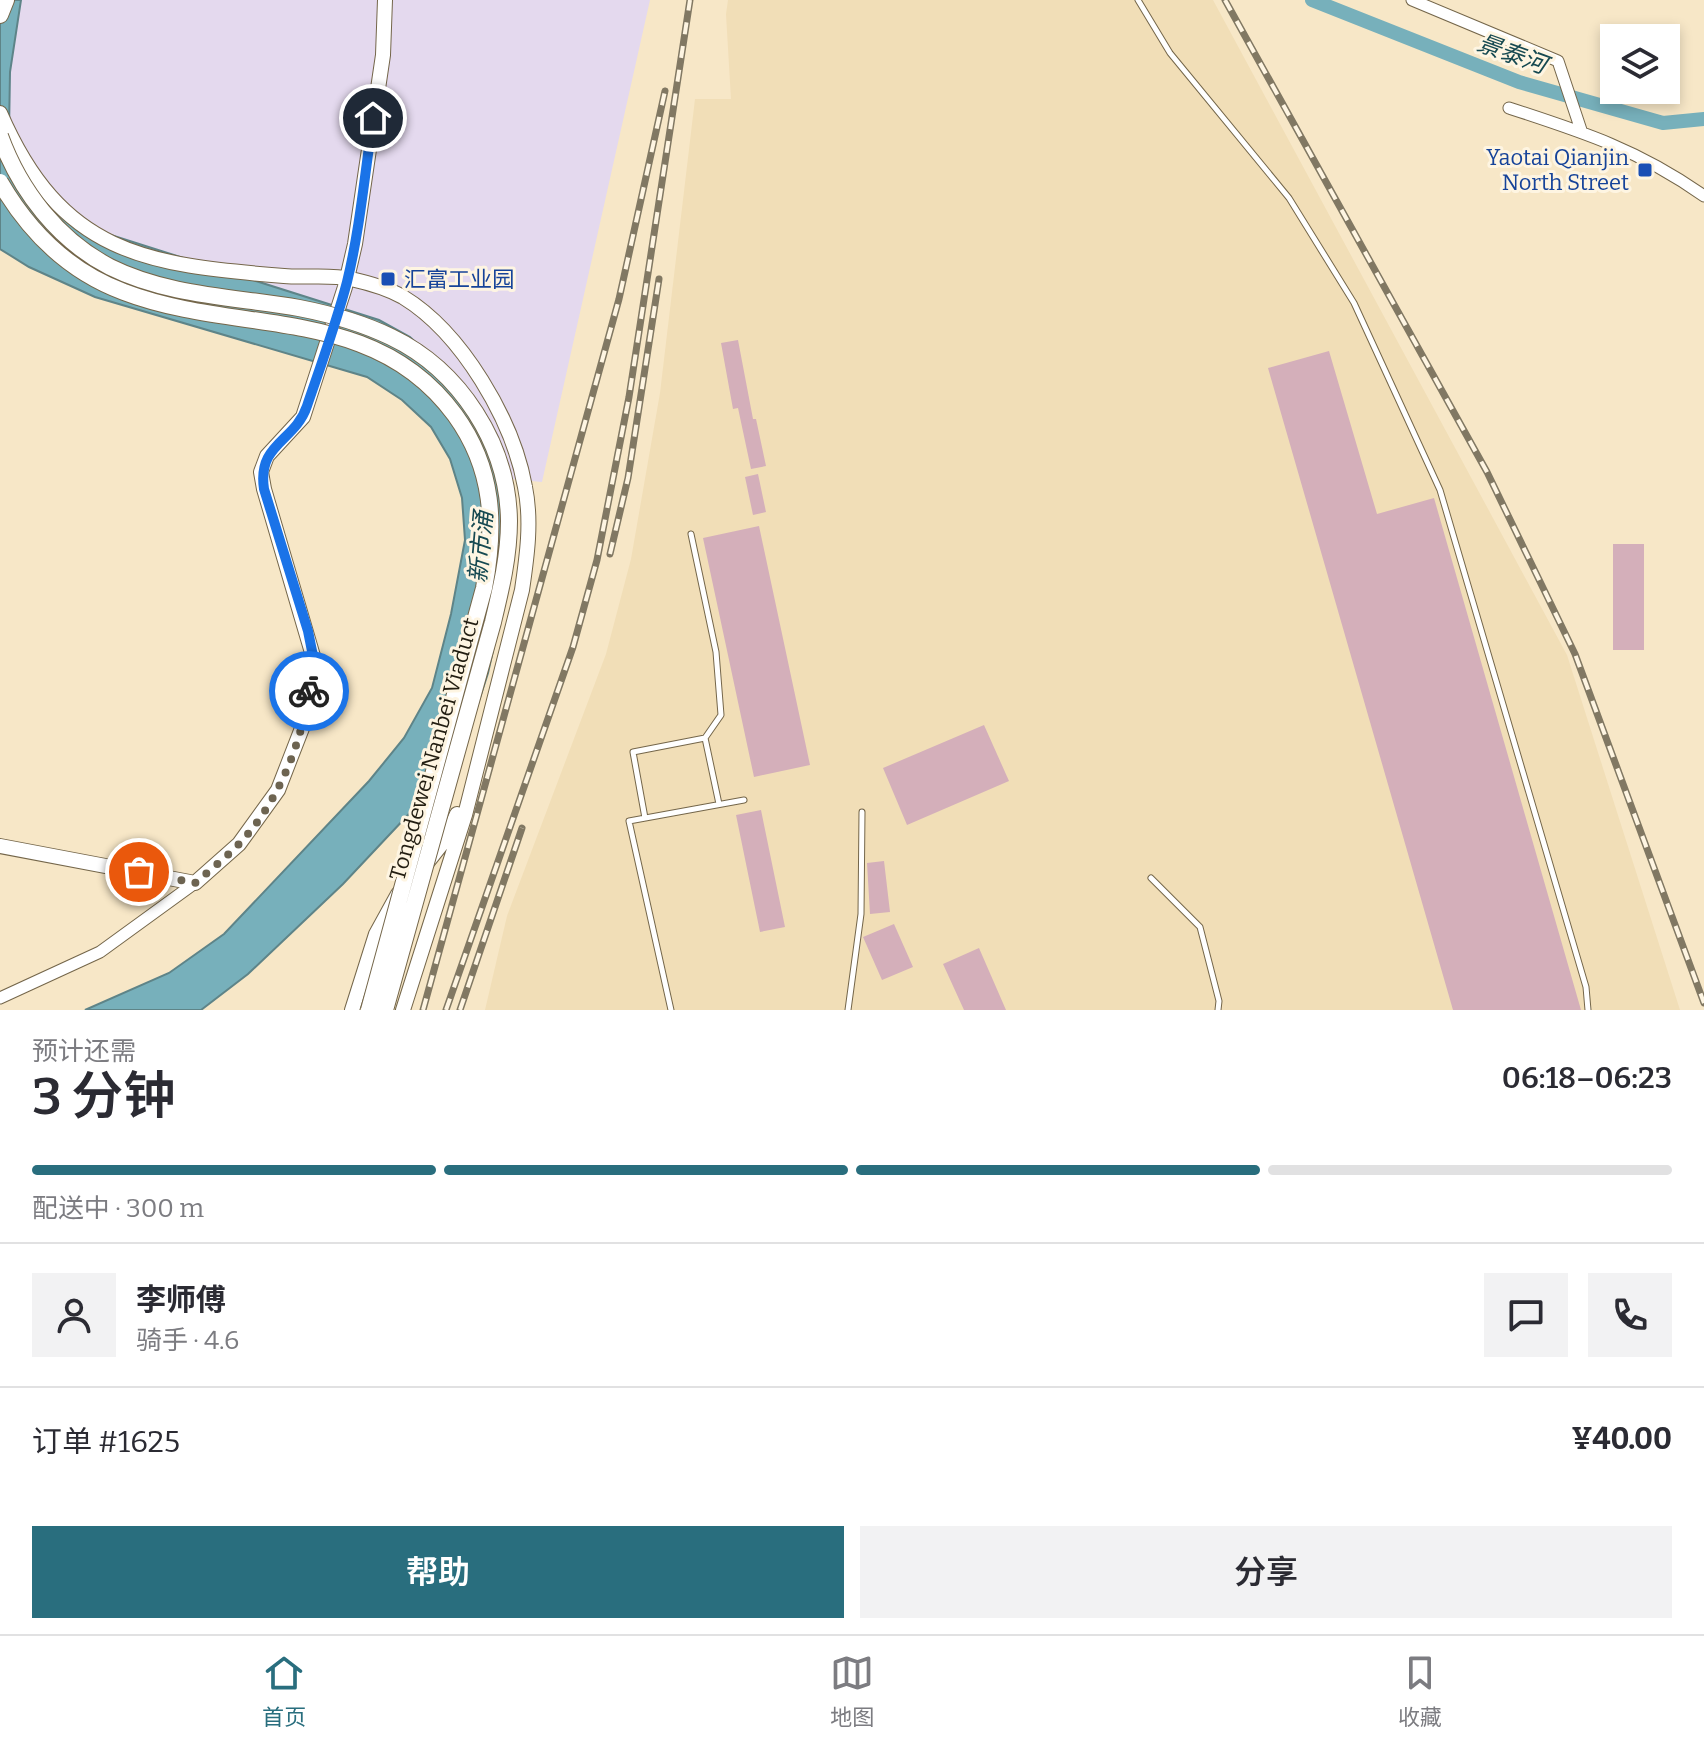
<!DOCTYPE html>
<html lang="zh">
<head>
<meta charset="utf-8">
<style>
	:root { --surface:#fff; --page:#f2f2f3; --text:#2b2b33; --muted:#7c7c81; --line:#e1e1e2; --accent:#296e7e }
	body { margin:0; font-family:Bitter,"Noto Sans SC",serif; background:var(--page); color:var(--text); height:100vh; display:flex; flex-direction:column; font-size:30px; white-space:nowrap }
	* { box-sizing:border-box; margin:0 }
	p { font-size:26px; color:var(--muted) }
	.icon { flex:none; width:44px; height:44px; fill:none; stroke:currentColor; stroke-width:2; stroke-linecap:round; stroke-linejoin:round }
	.map { position:relative; height:1010px; overflow:hidden }
	.drawer { display:flex; flex-direction:column; background:var(--surface); flex:1 }
	.drawer>* { flex:none }
	.fabs { position:absolute; left:1600px; top:24px; display:grid; gap:16px }
	.fabs a { display:grid; place-items:center; width:80px; height:80px; border-radius:0px; background:var(--surface); box-shadow:0 4px 12px #0003; font-size:40px }
	.pin { position:absolute; display:grid; place-items:center; width:68px; height:68px; color:#fff; margin:-34px; border:4px solid #fff; border-radius:50%; box-shadow:0 2px 8px #0007 }
	.courier { position:absolute; display:grid; place-items:center; width:80px; height:80px; margin:-40px; border:6px solid #1a73e8; border-radius:50%; background:#fff; color:#222; box-shadow:0 2px 10px #0007 }
	.headline em { font-style:normal; font-weight:600 }
	.headline div { display:flex; flex-direction:column-reverse }
	.headline { display:flex; align-items:center; justify-content:space-between; height:136px; padding:0 32px }
	h1 { font-size:52px; font-weight:600; line-height:60px }
	.bar { display:grid; grid-template-columns:repeat(4,1fr); gap:12px 8px; align-content:center; height:96px; padding:0 32px }
	.bar i { height:10px; border-radius:6px; background:var(--line) }
	.bar .current { background:var(--accent) }
	.bar p { grid-column:span 4 }
	.line { display:flex; align-items:center; gap:20px; padding:0 32px; border-top:2px solid var(--line) }
	.line div { flex:1 }
	.round { display:grid; place-items:center; flex:none; width:84px; height:84px; border-radius:0px; background:var(--page) }
	.cta { display:flex; gap:16px; margin-top:auto; padding:16px 32px }
	.cta a { flex:1; height:92px; border-radius:0px; background:var(--accent); color:#fff; font-size:32px; font-weight:600; line-height:92px; text-align:center }
	.cta a+a { background:var(--page); color:var(--text) }
	.tab-bar { display:flex; justify-content:space-around; align-items:center; height:112px; border-top:2px solid var(--line); background:var(--surface); font-size:22px; color:var(--muted) }
	.tab-bar a { display:grid; justify-items:center; gap:4px }
	.tab-bar .current { color:var(--accent) }
	.map>svg:first-child { display:block }
</style>
</head>
<body>
<div class="map">
<svg width="1704" height="1010" viewBox="0 0 1704 1010">
	<rect width="100%" height="100%" fill="#f7e7c7"/>
	<path fill="#f1deb7" d="M728,0H1213L1567,655L1680,1010H485L507,916L606,654L631,559L660,393L695,99H731L726,14Z"/>
	<path fill="#e4d9ee" d="M21,0H650L542,482L510,479L410,337L379,320L73,223L41,204L9,132L10,72Z"/>
	<path fill="#77b0bb" stroke="#5e8488" stroke-width="2" d="M0,0H21L10,72L9,132L41,204L73,223L379,320L410,337L438,363L497,443L507,588L488,673L466,741L422,800L343,884L248,974L201,1010H85L169,973L224,934L369,781L404,738L432,688L451,614L465,540L462,498L450,459L431,427L402,400L367,377L95,297L29,267L0,249Z"/>
	<g fill="none" stroke-linecap="round" stroke-linejoin="round">
		<path stroke="#77b0bb" stroke-width="14" d="M1312,0L1519,82L1663,123L1704,119"/>
	</g>
	<path fill="#d4afba" d="M738,340L753,419H756L766,466L751,469L738,408L733,409L721,343Z
		M1329,351L1377,514L1434,498L1581,1010H1453L1268,368Z
		M758,474L766,512L753,515L745,477Z
		M759,526L810,765L754,777L703,538Z
		M1613,544H1644V650H1613Z
		M984,725L1009,781L907,825L883,768Z
		M761,810L785,927L760,932L736,815Z
		M884,861L890,912L870,914L867,863Z
		M894,924L913,967L882,980L863,937Z
		M979,948L1006,1010H964L943,964Z"/>
	<g fill="none" stroke-linecap="round" stroke-linejoin="round">
		<defs>
			<path id="service" d="M1138,0L1170,53L1289,198L1354,303L1440,490L1586,987L1588,1010
				M691,534L716,652L721,715L705,738
				M645,818L633,752L705,738L719,804
				M1151,878L1200,927L1219,1001L1218,1010
				M671,1010L629,821L744,800
				M848,1010L861,914L862,812"/>
			<path id="minor" d="M1412,0L1558,61L1581,130
				M1509,108C1583,132 1639,150 1704,196
				M0,998L100,952L195,883"/>
			<path id="tertiary" d="M0,113C61,254 145,265 284,276C306,278 330,274 351,279C369,283 387,288 403,297C462,333 513,420 525,487C532,521 527,556 522,590L465,815L403,1010
				M0,846L195,883L239,844L278,790L304,723L313,656L264,489L261,472L267,456L303,417L345,287L355,244L383,55L385,0
				M426,864L445,840L457,814
				M352,1010L376,934L398,894"/>
			<path id="secondary" d="M0,15L6,0"/>
		</defs>
		<use href="#service" stroke="#74664a" stroke-width="7"/>
		<use href="#minor" stroke="#74664a" stroke-width="13"/>
		<use href="#tertiary" stroke="#74664a" stroke-width="16"/>
		<use href="#secondary" stroke="#74664a" stroke-width="18"/>
		<use href="#service" stroke="#fff" stroke-width="5"/>
		<use href="#minor" stroke="#fff" stroke-width="11"/>
		<use href="#tertiary" stroke="#fff" stroke-width="14"/>
		<use href="#secondary" stroke="#fff" stroke-width="16"/>
		<defs>
			<path id="rail" d="M1225,0L1487,472L1575,654L1704,1003
				M610,554L628,478L659,279
				M423,1010L619,299L665,91
				M446,1010L573,647L597,560L629,397L690,0
				M460,1010L522,828"/>
		</defs>
		<use href="#rail" stroke="#817863" stroke-width="7"/>
		<use href="#rail" stroke="#fef5e2" stroke-width="4" stroke-dasharray="12" stroke-linecap="butt"/>
		<defs>
			<path id="secondary-bridge" d="M0,136C20,191 58,240 110,267C168,296 236,297 299,308C330,314 362,323 391,337C460,370 508,444 509,521C509,556 501,589 493,622L385,1010
				M0,182C29,232 70,272 124,292C239,336 373,303 455,415C494,469 496,525 484,588L369,1010"/>
		</defs>
		<use href="#secondary-bridge" stroke="#74664a" stroke-width="18" stroke-linecap="butt"/>
		<use href="#secondary-bridge" stroke="#fff" stroke-width="16"/>
	</g>
	<g fill="none" stroke-linecap="round" stroke-linejoin="round">
		<path stroke="#6d6451" stroke-width="8" stroke-dasharray="0 14.4" d="M139,872L195,883C209,871 224,859 237,846C277,805 301,746 309,691"/>
		<path stroke="#1a73e8" stroke-width="10" d="M309,691L313,656L308,631L264,489C257,443 295,442 307,406C321,365 336,324 347,282C360,229 365,172 373,118"/>
	</g>
	<g fill="#1a4fb4" stroke="#fef5e2" stroke-width="3">
		<rect x="1637" y="162" width="16" height="16" rx="4"/>
		<rect x="380" y="271" width="16" height="16" rx="4"/>
	</g>
	<g text-anchor="middle" dominant-baseline="central" stroke-width="6" stroke-linejoin="round" paint-order="stroke">
		<g font-size="22" fill="#164399" stroke="#fef5e2" text-anchor="end">
			<text x="1629" y="157">Yaotai Qianjin<tspan x="1629" dy="25">North Street</tspan></text>
			<text x="404" y="279" text-anchor="start">汇富工业园</text>
		</g>
		<g font-size="22" fill="#221d11" stroke="#fef5e2">
			<text transform="translate(434 749) rotate(-74)">Tongdewei Nanbei Viaduct</text>
		</g>
		<g font-size="24" font-style="italic" fill="#164951" stroke="#fef5e2">
			<text transform="translate(1512 54) rotate(20)">景泰河</text>
			<text transform="translate(481 547) rotate(-85)">新市涌</text>
		</g>
	</g>
</svg>
<div class="fabs">
<a><svg class="icon" aria-label="layers" viewBox="0 0 24 24"><path d="M12 4l9 5-9 5-9-5zM3 14l9 5 9-5"/></svg></a>
</div>
<div class="pin" style="left:139px;top:872px;background:#ea580c"><svg class="icon" aria-label="bag" viewBox="0 0 24 24"><path d="M5 8h14l-1 12H6zM9 8a3 3 0 0 1 6 0"/></svg></div>
<div class="pin" style="left:373px;top:118px;background:#1f2937"><svg class="icon" aria-label="home" viewBox="0 0 24 24"><path d="M3 11l9-7 9 7M6 9v11h12V9"/></svg></div>
<div class="courier" style="left:309px;top:691px"><svg class="icon" aria-label="bike" viewBox="0 0 24 24"><circle cx="6" cy="16" r="4"/><circle cx="18" cy="16" r="4"/><path d="M6 16l4-8h5l3 8M10 8l3 8H6M13 5h3"/></svg></div>
</div>
<section class="drawer">
<div class="headline"><div><h1>3 分钟</h1><p>预计还需</p></div><em>06:18–06:23</em></div>
<div class="bar"><i class="current"></i><i class="current"></i><i class="current"></i><i></i><p>配送中 · 300 m</p></div>
<div class="line" style="height:144px"><a class="round"><svg class="icon" aria-label="person" viewBox="0 0 24 24"><circle cx="12" cy="8" r="4"/><path d="M4 21q1-7 8-7t8 7"/></svg></a><div><b>李师傅</b><p>骑手 · 4.6</p></div><a class="round"><svg class="icon" aria-label="chat" viewBox="0 0 24 24"><path d="M4 5h16v11H9l-5 4z"/></svg></a><a class="round"><svg class="icon" aria-label="phone" viewBox="0 0 24 24"><path d="M5 4h4l2 5-3 2q2 4 5 5l2-3 5 2v4C11 20 4 13 5 4z"/></svg></a></div>
<div class="line" style="height:104px"><div>订单 #1625</div><b>¥40.00</b></div>
<div class="cta"><a>帮助</a><a>分享</a></div>
</section>
<nav class="tab-bar">
<a class="current"><svg class="icon" aria-label="home" viewBox="0 0 24 24"><path d="M3 11l9-7 9 7M6 9v11h12V9"/></svg>首页</a>
<a><svg class="icon" aria-label="map" viewBox="0 0 24 24"><path d="M3 6l6-2 6 2 6-2v14l-6 2-6-2-6 2zM9 4v14M15 6v14"/></svg>地图</a>
<a><svg class="icon" aria-label="saved" viewBox="0 0 24 24"><path d="M7 4h10v16l-5-4-5 4z"/></svg>收藏</a>
</nav>
</body>
</html>
